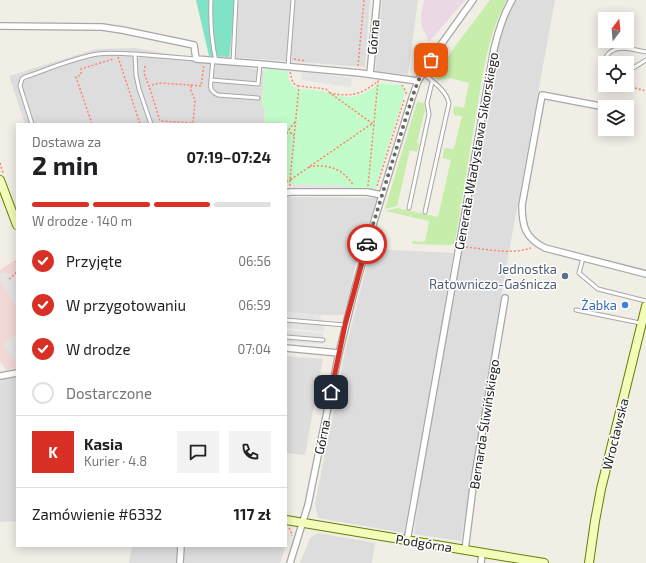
<!DOCTYPE html>
<html lang="pl">
<head>
<meta charset="utf-8">
<style>
	:root { --surface:#fff; --page:#f2f2f2; --text:#202124; --muted:#757577; --line:#e0e0e0; --accent:#d93025 }
	body { margin:0; font-family:"Exo 2",sans-serif; background:var(--page); color:var(--text); height:100vh; display:flex; flex-direction:column; font-size:15px; white-space:nowrap }
	* { box-sizing:border-box; margin:0 }
	p { font-size:13px; color:var(--muted) }
	.icon { flex:none; width:22px; height:22px; fill:none; stroke:currentColor; stroke-width:2; stroke-linecap:round; stroke-linejoin:round }
	.map { position:relative; flex:1; overflow:hidden }
	.sheet { position:absolute; left:16px; top:123px; width:271px; height:424px; display:flex; flex-direction:column; background:var(--surface); border-radius:0px; box-shadow:0 2px 10px #0003 }
	.sheet>* { flex:none }
	.needle { width:26px; rotate:16deg }
	.tools { position:absolute; left:598px; top:12px; display:grid; gap:8px }
	.tools a { display:grid; place-items:center; width:36px; height:36px; border-radius:0px; background:var(--surface); box-shadow:0 2px 10px #0003; font-size:20px }
	.pin { position:absolute; display:grid; place-items:center; width:34px; height:34px; color:#fff; margin:-17px; border-radius:8px; box-shadow:0 2px 6px #0006 }
	.courier { position:absolute; display:grid; place-items:center; width:40px; height:40px; margin:-20px; border:3px solid #d93025; border-radius:50%; background:#fff; color:#222; box-shadow:0 1px 5px #0007 }
	.summary em { font-style:normal; font-weight:700 }
	.summary div { display:flex; flex-direction:column-reverse }
	.summary { display:flex; align-items:center; justify-content:space-between; height:68px; padding:0 16px }
	h1 { font-size:26px; font-weight:700; line-height:30px }
	.bar { display:grid; grid-template-columns:repeat(4,1fr); gap:6px 4px; align-content:center; height:48px; padding:0 16px }
	.bar i { height:5px; border-radius:3px; background:var(--line) }
	.bar .active { background:var(--accent) }
	.bar p { grid-column:span 4 }
	.line { display:flex; align-items:center; gap:10px; padding:0 16px; border-top:1px solid var(--line) }
	.line div { flex:1 }
	.round { display:grid; place-items:center; flex:none; width:42px; height:42px; border-radius:0px; background:var(--page) }
	ol { padding:0 16px; list-style:none }
	li { display:flex; align-items:center; gap:12px; height:44px }
	li p { margin-inline-start:auto }
	li .icon { padding:4px; border-radius:50%; background:var(--accent); color:#fff; stroke-width:4 }
	li:last-child { color:var(--muted) }
	li i { width:22px; height:22px; border:2px solid var(--line); border-radius:50% }
	.map>svg:first-child { display:block }
</style>
</head>
<body>
<div class="map">
<svg width="646" height="563" viewBox="0 0 646 563">
	<rect width="100%" height="100%" fill="#f1eee6"/>
	<path fill="#dedddd" d="M236,0H370L365,67L229,57Z
		M382,0H418L408,75L375,71Z
		M513,0H555L503,285L461,541L414,534L419,495L495,52L502,26Z
		M136,48L264,71L262,105L265,110L264,124H25L9,76L96,49Z
		M286,197L377,198L359,251L344,315H321L286,312Z
		M371,249L453,253L441,328L404,533L318,518L315,504L345,351Z
		M286,356L323,359L308,438L307,446L305,455L286,453Z
		M17,368V521L0,522V372Z
		M318,533L375,543L372,563H300L310,538Z
		M132,546H286L280,563H129Z"/>
	<path fill="#f2d8d5" d="M15,260L17,264V368L6,370L0,361V270Z"/>
	<path fill="#ead8e5" d="M424,0H465L429,42L422,27L421,15Z"/>
	<path fill="#c6edaa" d="M490,0H507C487,35 483,76 476,115C469,157 462,199 455,242L453,244L450,245L413,244L412,241L422,242L425,241L429,221L385,211L397,208L438,217L451,160L443,158V154L444,149L446,148L454,149L462,116L454,115L453,110L455,106L464,108L469,83L450,78L438,80L431,74L436,66L441,69L453,49Z
		M417,102L424,103L425,110L417,142L419,145L417,152L410,150L397,206L385,209Z"/>
	<path fill="#c2fccb" d="M267,69L287,71C292,81 286,84 301,90L303,89C309,89 316,90 322,91C330,92 338,96 346,97C358,98 371,90 380,83L401,85L405,92L375,190H349V186L286,184V124H264L265,110L262,105L264,71Z"/>
	<path fill="#81e3c5" d="M196,0H236L229,57L209,56Z"/>
	<path fill="#e4e4e4" d="M302,72L352,78L351,87L301,80Z
		M293,184L349,186V190L293,189Z
		M2,273L14,274L15,275L17,274V307L0,280V274Z
		M286,312L321,315L320,319L324,320V332L286,328Z
		M286,330L323,333V344L286,342Z
		M17,335V365L3,344Z"/>
	<g fill="none" stroke-linecap="round" stroke-linejoin="round">
		<defs>
			<path id="lane" d="M211,0C210,22 211,39 216,61
				M213,60L211,80L258,84L260,64
				M233,62L236,0
				M288,66L293,0
				M605,70L603,61C605,59 607,55 609,53C619,44 635,50 646,52
				M627,72L646,60
				M423,73C433,82 446,90 449,103L425,212
				M211,80C210,88 210,91 218,95L258,98
				M32,124L20,86L22,79L25,77C49,69 73,58 98,54C111,52 123,54 135,54
				M151,124L139,89L136,75L135,54L196,59
				M409,208L429,114L427,103L432,82
				M583,258L579,273L598,289L646,301
				M576,310L640,323
				M286,320L345,325
				M286,337L323,340"/>
			<path id="street" d="M0,26L102,27L122,30L194,45L196,59L260,64L360,73L418,81
				M370,74L377,0
				M605,107L542,95L522,205C522,226 525,238 545,248L646,274
				M286,193L290,192H367L382,195
				M286,348L339,353
				M0,376L17,373
				M407,541L494,49C498,32 503,15 512,0
				M465,550L473,487L505,298
				M180,563L181,546
				M290,563L308,505L339,353L354,292L372,228L412,98L418,81L440,46L473,0
				M481,563L482,553"/>
			<path id="secondary" d="M0,180L17,225
				M286,520L544,563
				M589,563L595,521L601,489L646,306"/>
		</defs>
		<use href="#lane" stroke="#a7a7a7" stroke-width="5"/>
		<use href="#street" stroke="#a7a7a7" stroke-width="8"/>
		<use href="#secondary" stroke="#667e00" stroke-width="10"/>
		<path stroke="#ff8469" stroke-width="1.5" stroke-dasharray="2 2" stroke-linecap="butt" d="M118,57L140,124
			M294,59L306,61
			M145,66L144,73L149,86L159,83L191,85V91L195,100L193,123L160,121L149,86
			M358,66L364,0
			M290,72L293,83L298,86
			M191,85L201,86L204,65
			M402,85L406,92V94
			M631,87L646,91
			M330,93L326,89L299,86L290,180L370,125L373,124L330,93C351,97 361,95 378,81L368,186
			M92,124L76,77L81,75V69L113,59
			M286,133L296,121
			M286,133H291L294,136
			M0,163L3,173
			M309,167C326,163 344,169 353,185
			M286,181L290,180V186
			M377,186L404,100
			M466,247C488,249 510,255 531,248
			M17,261L16,262L17,264
			M9,279L15,274L17,271
			M289,528L291,531L292,536"/>
		<use href="#lane" stroke="#fff" stroke-width="3"/>
		<use href="#street" stroke="#fff" stroke-width="5.5"/>
		<use href="#secondary" stroke="#f3fcb9" stroke-width="8"/>
	</g>
	<g fill="none" stroke-linecap="round" stroke-linejoin="round">
		<path stroke="#696865" stroke-width="4" stroke-dasharray="0 7.2" d="M367,244L412,98L418,81L431,60"/>
		<path stroke="#d93025" stroke-width="5" d="M331,392L345,325L367,244"/>
	</g>
	<circle fill="#5c6f8a" stroke="#fff" stroke-width="1.5" cx="565" cy="276" r="4"/>
	<circle fill="#3f7fe0" stroke="#fff" stroke-width="1.5" cx="625" cy="305" r="4"/>
	<g text-anchor="middle" dominant-baseline="central" stroke-width="3" stroke-linejoin="round" paint-order="stroke">
		<g font-size="13" fill="#202020" stroke="#fff">
			<text transform="translate(373 37) rotate(-85)">Górna</text>
			<text transform="translate(476 151) rotate(-80)">Generała Władysława Sikorskiego</text>
			<text transform="translate(484 424) rotate(-81)">Bernarda Śliwińskiego</text>
			<text transform="translate(615 434) rotate(-76)">Wrocławska</text>
			<text transform="translate(322 437) rotate(-78)">Górna</text>
			<text transform="translate(424 543) rotate(9)">Podgórna</text>
		</g>
		<g font-size="13" fill="#4e5e75" stroke="#fff" text-anchor="end">
			<text x="557" y="269">Jednostka<tspan x="557" dy="15">Ratowniczo-Gaśnicza</tspan></text>
		</g>
		<g font-size="13" fill="#366cbe" stroke="#fff" text-anchor="end">
			<text x="617" y="305">Żabka</text>
		</g>
	</g>
</svg>
<div class="tools">
<a><svg class="needle" viewBox="-14 -14 28 28"><path d="M0-13l5 13h-10z" fill="#e53935"/><path d="M0 13l5-13h-10z" fill="#757577"/></svg></a>
<a><svg class="icon" aria-label="locate" viewBox="0 0 24 24"><circle cx="12" cy="12" r="6"/><path d="M12 2v4M12 18v4M2 12h4M18 12h4"/></svg></a>
<a><svg class="icon" aria-label="layers" viewBox="0 0 24 24"><path d="M12 4l9 5-9 5-9-5zM3 14l9 5 9-5"/></svg></a>
</div>
<div class="pin" style="left:431px;top:60px;background:#ea580c"><svg class="icon" aria-label="bag" viewBox="0 0 24 24"><path d="M5 8h14l-1 12H6zM9 8a3 3 0 0 1 6 0"/></svg></div>
<div class="pin" style="left:331px;top:392px;background:#1f2937"><svg class="icon" aria-label="home" viewBox="0 0 24 24"><path d="M3 11l9-7 9 7M6 9v11h12V9"/></svg></div>
<div class="courier" style="left:367px;top:244px"><svg class="icon" aria-label="car" viewBox="0 0 24 24"><path d="M5 17H2v-5l4-1 3-4h7l3 4 3 1v5h-3M9 17h6M6 11h13"/><circle cx="7" cy="17" r="2"/><circle cx="17" cy="17" r="2"/></svg></div>
<section class="sheet">
<div class="summary"><div><h1>2 min</h1><p>Dostawa za</p></div><em>07:19–07:24</em></div>
<div class="bar"><i class="active"></i><i class="active"></i><i class="active"></i><i></i><p>W drodze · 140 m</p></div>
<ol>
<li><svg class="icon" aria-label="check" viewBox="0 0 24 24"><path d="M5 12l5 5 9-10"/></svg>Przyjęte<p>06:56</p></li>
<li><svg class="icon" aria-label="check" viewBox="0 0 24 24"><path d="M5 12l5 5 9-10"/></svg>W przygotowaniu<p>06:59</p></li>
<li><svg class="icon" aria-label="check" viewBox="0 0 24 24"><path d="M5 12l5 5 9-10"/></svg>W drodze<p>07:04</p></li>
<li><i></i>Dostarczone</li>
</ol>
<div class="line" style="height:72px"><b class="round" style="background:var(--accent);color:#fff">K</b><div><b>Kasia</b><p>Kurier · 4.8</p></div><a class="round"><svg class="icon" aria-label="chat" viewBox="0 0 24 24"><path d="M4 5h16v11H9l-5 4z"/></svg></a><a class="round"><svg class="icon" aria-label="phone" viewBox="0 0 24 24"><path d="M5 4h4l2 5-3 2q2 4 5 5l2-3 5 2v4C11 20 4 13 5 4z"/></svg></a></div>
<div class="line" style="height:52px"><div>Zamówienie #6332</div><b>117 zł</b></div>
</section>
</div>
</body>
</html>
